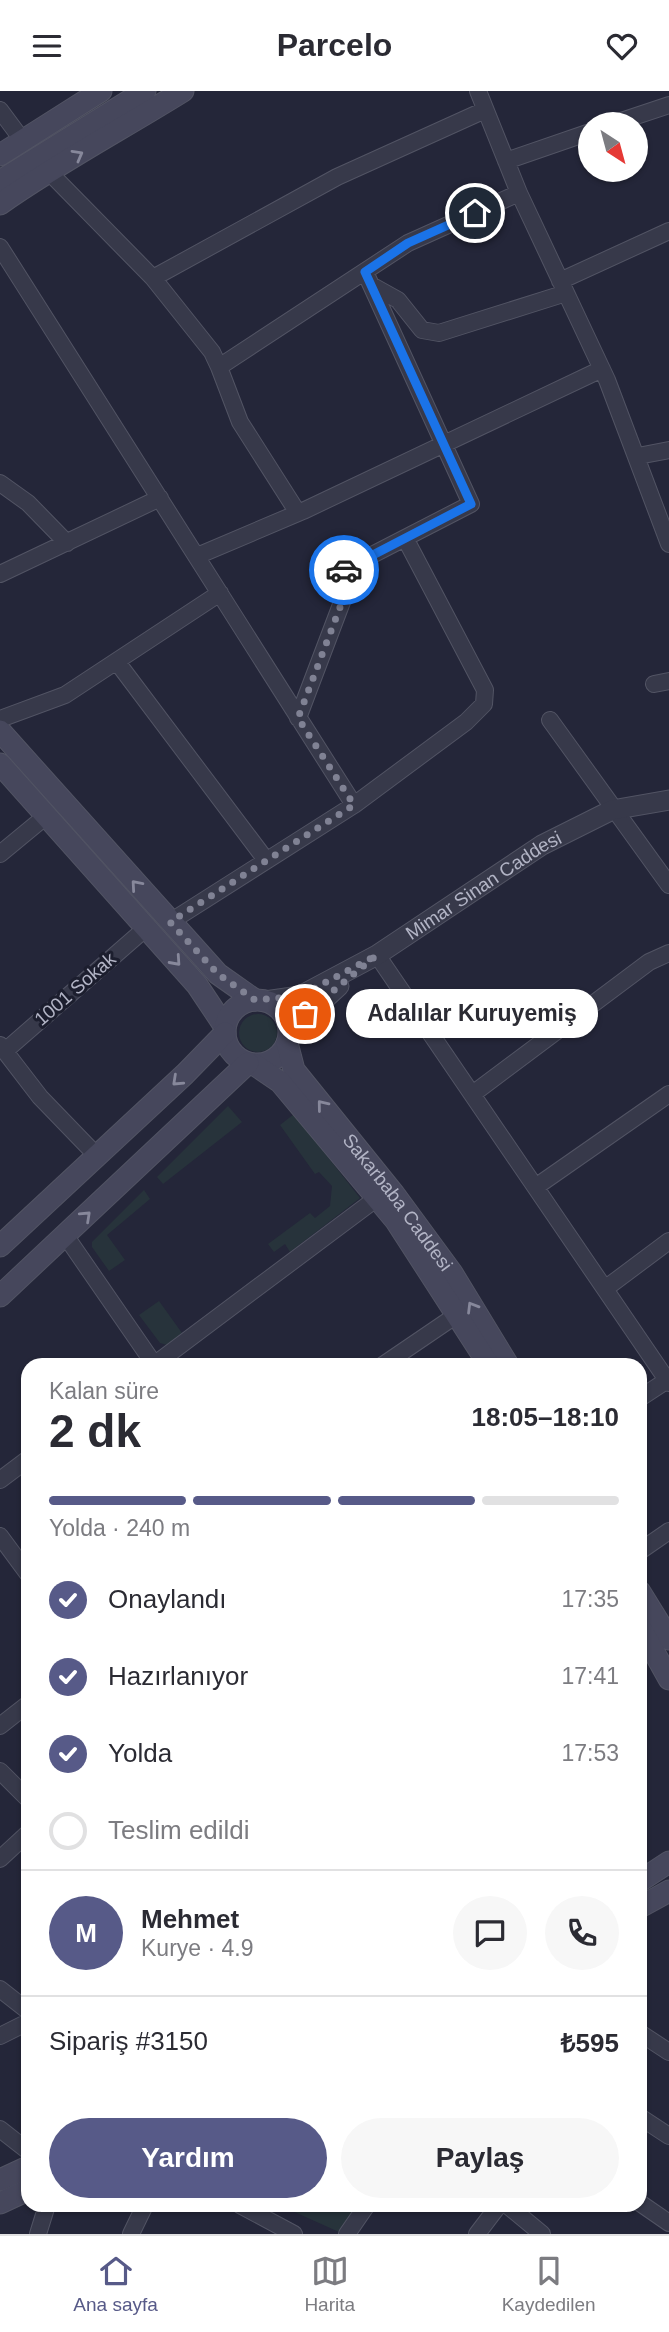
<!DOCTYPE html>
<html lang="tr">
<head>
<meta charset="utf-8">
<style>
	:root { --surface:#fff; --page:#f7f7f7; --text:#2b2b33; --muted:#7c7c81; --line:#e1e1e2; --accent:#575a88 }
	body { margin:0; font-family:Arial,sans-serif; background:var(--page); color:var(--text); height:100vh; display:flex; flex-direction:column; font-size:26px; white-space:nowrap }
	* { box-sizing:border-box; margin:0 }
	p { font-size:23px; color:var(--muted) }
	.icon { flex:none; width:38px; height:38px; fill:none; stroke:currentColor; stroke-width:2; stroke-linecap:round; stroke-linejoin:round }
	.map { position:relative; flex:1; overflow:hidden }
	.drawer { position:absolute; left:21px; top:1267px; width:626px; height:854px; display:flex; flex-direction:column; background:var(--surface); border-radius:21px; box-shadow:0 2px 5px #0004 }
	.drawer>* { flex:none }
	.needle { width:46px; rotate:144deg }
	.buttons { position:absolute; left:578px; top:21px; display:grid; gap:14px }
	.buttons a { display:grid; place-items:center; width:70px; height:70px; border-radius:50%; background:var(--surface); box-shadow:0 2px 5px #0004; font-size:35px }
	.pin { position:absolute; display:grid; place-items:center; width:60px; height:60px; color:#fff; margin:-30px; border:4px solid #fff; border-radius:50%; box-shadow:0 2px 7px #0007 }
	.courier { position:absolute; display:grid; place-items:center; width:70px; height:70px; margin:-35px; border:5px solid #1a73e8; border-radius:50%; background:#fff; color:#222; box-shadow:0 2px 9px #0007 }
	.bubble { position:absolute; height:49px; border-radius:24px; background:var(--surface); box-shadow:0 2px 5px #0004; font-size:23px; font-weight:700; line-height:49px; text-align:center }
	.summary em { font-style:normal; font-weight:700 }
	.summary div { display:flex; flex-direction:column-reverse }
	.summary { display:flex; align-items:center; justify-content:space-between; height:119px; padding:0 28px }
	h1 { font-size:46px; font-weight:700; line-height:52px }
	.bar { display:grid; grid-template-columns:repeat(4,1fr); gap:10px 7px; align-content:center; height:84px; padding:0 28px }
	.bar i { height:9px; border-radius:5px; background:var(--line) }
	.bar .active { background:var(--accent) }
	.bar p { grid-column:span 4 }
	.line { display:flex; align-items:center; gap:18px; padding:0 28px; border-top:2px solid var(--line) }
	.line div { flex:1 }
	.round { display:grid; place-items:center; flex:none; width:74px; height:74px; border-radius:37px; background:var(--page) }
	ol { padding:0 28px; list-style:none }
	li { display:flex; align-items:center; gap:21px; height:77px }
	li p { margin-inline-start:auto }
	li .icon { padding:7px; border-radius:50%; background:var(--accent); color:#fff; stroke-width:4 }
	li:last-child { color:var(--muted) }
	li i { width:38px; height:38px; border:4px solid var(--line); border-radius:50% }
	.primary-button { display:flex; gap:14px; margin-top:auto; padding:14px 28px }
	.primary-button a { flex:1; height:80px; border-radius:42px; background:var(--accent); color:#fff; font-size:28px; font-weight:700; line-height:80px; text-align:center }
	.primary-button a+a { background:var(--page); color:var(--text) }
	header { display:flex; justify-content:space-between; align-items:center; height:91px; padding:0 28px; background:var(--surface); font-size:32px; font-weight:700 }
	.tab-bar { display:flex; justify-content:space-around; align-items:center; height:98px; border-top:2px solid var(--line); background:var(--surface); font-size:19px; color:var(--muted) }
	.tab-bar a { display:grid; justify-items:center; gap:4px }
	.tab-bar .active { color:var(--accent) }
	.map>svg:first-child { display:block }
</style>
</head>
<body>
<header><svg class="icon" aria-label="menu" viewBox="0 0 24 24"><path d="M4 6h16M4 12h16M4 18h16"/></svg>Parcelo<svg class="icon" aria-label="heart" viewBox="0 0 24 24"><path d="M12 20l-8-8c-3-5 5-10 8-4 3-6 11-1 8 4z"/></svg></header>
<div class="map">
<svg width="669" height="2143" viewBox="0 0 669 2143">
	<rect width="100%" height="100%" fill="#242639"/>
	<path fill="#27333b" d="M239 942a19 19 0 1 1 38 0a19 19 0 1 1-38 0Z
		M228,1015L242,1031L163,1093L157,1086Z
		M294,1023L360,1107L290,1161L285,1153L274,1161L268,1153L310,1122L315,1127L330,1115L332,1095L319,1081L315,1083L280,1034Z
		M144,1099L150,1108L107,1144L125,1169L109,1180L92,1156V1151Z
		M159,1210L182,1242L167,1254L160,1252L139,1224Z
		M279,2114H359L339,2141Z"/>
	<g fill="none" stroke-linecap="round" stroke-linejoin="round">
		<defs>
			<path id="minor" d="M478,0L519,102L607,289L669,453
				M0,19L23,50
				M612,33L669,14
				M506,70L590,41
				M48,80L153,187L212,261L219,276L408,152L519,102
				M0,156L354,714
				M153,187L337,86L485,19
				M560,190L669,140
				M371,194L398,209L422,239L439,242L566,202
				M219,276L240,331L298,422
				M638,365L669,359
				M0,392L28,412L67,452
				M197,465L303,420L602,278
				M0,483L160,407
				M117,571L266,769
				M654,593L669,590
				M298,627L342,511L339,481L471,413L365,181
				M0,628L65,604L220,502
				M550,629L669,794
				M0,763L46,725
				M170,831L354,714L466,631L484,613L485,599L405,447
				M377,864L669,1292
				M0,954L40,1006L97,1065
				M5,960L146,837
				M474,1002L649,871L669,862
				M537,1095L669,1003
				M65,1144L154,1273
				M606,1197L669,1150
				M154,1274L377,1107
				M383,1274L458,1223
				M640,1307L669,1288
				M0,1389L28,1368
				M0,1445L28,1483
				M640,1460L669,1440
				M0,1635L28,1613
				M0,1680L28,1708
				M0,1768L28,1742
				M0,1898L28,1920
				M640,1942L669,1961
				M0,1945L28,1931
				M640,2026L669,2045
				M0,2038L28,2060
				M640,2112L669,2132
				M240,2114L294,2143
				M507,2114L542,2143
				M38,2143L47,2114
				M131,2143L145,2114
				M347,2143L367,2114
				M477,2143L499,2114"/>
			<g id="tertiary">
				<path id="s1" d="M265,910L300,905L377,864L542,754L612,719L669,709"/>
				<path d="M289,941L339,895"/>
			</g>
			<g id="secondary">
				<path d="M0,64L101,0"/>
				<path d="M0,90L145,0"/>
				<path d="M0,113C58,72 122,38 183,0"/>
				<path d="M0,640L218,883L255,909"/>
				<path d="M0,673L197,894L225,936"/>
				<circle cx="257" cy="941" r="32"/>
				<path id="s2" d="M287,952L294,979L394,1103L452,1182L508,1274"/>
				<path d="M255,974L280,991L396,1130L489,1274"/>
				<path d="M0,1155L185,983L225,942"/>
				<path d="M0,1205L248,972"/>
				<path d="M640,1501L669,1548"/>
				<path d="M640,1536L669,1588"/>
				<path d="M640,1790L669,1771"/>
				<path d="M640,1816L669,1800"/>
				<path d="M0,2089L28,2076"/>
				<path d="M0,2112L28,2099"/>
			</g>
		</defs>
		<use href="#minor" stroke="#525464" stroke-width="18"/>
		<use href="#tertiary" stroke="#525464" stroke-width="21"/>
		<use href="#secondary" stroke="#525464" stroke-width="23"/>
		<use href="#minor" stroke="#37394a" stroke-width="16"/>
		<use href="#tertiary" stroke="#37394a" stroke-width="19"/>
		<use href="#secondary" stroke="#46475c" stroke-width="21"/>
	</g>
	<defs><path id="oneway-chevron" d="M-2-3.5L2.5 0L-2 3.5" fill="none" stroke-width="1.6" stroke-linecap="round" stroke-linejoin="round" transform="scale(1.75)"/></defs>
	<g stroke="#87889b">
		<use href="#oneway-chevron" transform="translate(78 64) rotate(-29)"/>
		<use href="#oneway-chevron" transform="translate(136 794) rotate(-131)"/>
		<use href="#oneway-chevron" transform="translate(176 870) rotate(48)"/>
		<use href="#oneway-chevron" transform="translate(177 990) rotate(137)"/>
		<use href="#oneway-chevron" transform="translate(322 1014) rotate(-129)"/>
		<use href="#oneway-chevron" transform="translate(86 1125) rotate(-43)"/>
		<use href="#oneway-chevron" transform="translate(472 1216) rotate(-121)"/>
	</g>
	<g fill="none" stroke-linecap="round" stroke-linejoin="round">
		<path stroke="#808294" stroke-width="7" stroke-dasharray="0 12.6" d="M305,923L377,864L300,905L255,909L218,883L170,831L354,714L298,627L342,511L339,481L344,479"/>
		<path stroke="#1a73e8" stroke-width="9" d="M344,479L471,413L365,181L408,152L475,122"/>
	</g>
	<g text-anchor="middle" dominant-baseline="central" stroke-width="6" stroke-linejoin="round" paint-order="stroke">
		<g font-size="19" fill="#b2b4c5" stroke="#1c1e2e">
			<text stroke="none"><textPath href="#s1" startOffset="250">Mimar Sinan Caddesi</textPath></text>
			<text transform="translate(75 898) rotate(-41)">1001 Sokak</text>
			<text stroke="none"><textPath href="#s2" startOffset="196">Sakarbaba Caddesi</textPath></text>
		</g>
	</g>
</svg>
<div class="buttons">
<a><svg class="needle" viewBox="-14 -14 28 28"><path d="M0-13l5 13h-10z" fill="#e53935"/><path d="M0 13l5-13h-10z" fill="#7c7c81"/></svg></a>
</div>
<div class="pin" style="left:305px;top:923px;background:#ea580c"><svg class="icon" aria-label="bag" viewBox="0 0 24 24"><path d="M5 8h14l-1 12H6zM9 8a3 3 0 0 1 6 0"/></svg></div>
<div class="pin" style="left:475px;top:122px;background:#1f2937"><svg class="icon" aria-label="home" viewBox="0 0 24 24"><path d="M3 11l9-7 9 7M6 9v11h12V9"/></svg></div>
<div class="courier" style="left:344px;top:479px"><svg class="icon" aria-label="car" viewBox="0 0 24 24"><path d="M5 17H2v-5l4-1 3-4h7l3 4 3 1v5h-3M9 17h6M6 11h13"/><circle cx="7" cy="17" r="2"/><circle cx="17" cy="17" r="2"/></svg></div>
<div class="bubble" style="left:346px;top:898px;width:252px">Adalılar Kuruyemiş</div>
<section class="drawer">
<div class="summary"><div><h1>2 dk</h1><p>Kalan süre</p></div><em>18:05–18:10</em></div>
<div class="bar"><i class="active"></i><i class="active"></i><i class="active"></i><i></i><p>Yolda · 240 m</p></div>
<ol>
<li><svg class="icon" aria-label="check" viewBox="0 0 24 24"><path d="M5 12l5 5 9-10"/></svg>Onaylandı<p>17:35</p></li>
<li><svg class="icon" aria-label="check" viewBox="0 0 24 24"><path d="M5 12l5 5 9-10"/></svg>Hazırlanıyor<p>17:41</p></li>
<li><svg class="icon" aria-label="check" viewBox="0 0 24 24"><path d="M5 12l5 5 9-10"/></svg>Yolda<p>17:53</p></li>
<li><i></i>Teslim edildi</li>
</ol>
<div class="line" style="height:126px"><b class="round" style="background:var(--accent);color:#fff">M</b><div><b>Mehmet</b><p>Kurye · 4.9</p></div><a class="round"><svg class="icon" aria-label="chat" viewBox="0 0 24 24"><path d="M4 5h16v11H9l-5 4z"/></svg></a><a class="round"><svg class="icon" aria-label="phone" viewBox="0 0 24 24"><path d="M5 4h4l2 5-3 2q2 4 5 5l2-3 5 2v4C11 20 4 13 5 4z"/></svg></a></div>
<div class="line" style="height:91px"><div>Sipariş #3150</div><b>₺595</b></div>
<div class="primary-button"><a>Yardım</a><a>Paylaş</a></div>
</section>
</div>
<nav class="tab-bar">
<a class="active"><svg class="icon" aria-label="home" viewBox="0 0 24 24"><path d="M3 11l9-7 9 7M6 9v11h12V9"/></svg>Ana sayfa</a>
<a><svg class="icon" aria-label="map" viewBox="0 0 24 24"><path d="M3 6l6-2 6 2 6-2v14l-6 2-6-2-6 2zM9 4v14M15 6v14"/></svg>Harita</a>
<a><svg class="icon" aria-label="saved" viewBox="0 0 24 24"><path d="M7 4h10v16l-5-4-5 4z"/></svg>Kaydedilen</a>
</nav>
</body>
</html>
